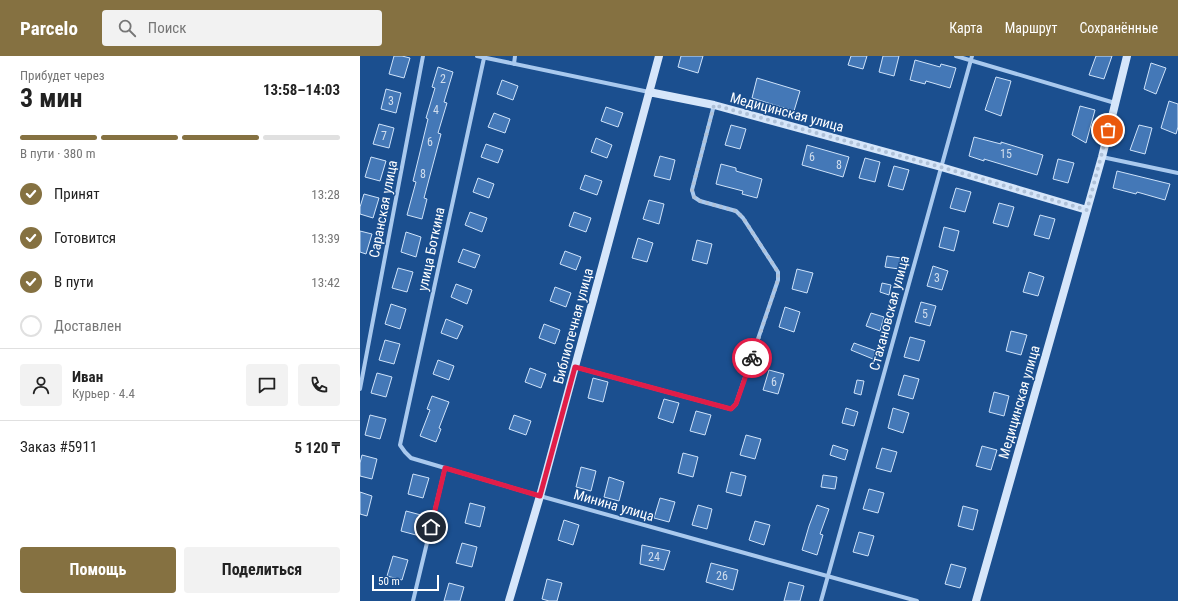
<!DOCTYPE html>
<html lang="ru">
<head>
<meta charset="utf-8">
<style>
	:root { --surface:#fff; --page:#f2f2f2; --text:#222; --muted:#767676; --line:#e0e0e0; --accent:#857141 }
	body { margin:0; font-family:"Roboto Condensed",sans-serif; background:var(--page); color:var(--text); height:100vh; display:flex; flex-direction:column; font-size:15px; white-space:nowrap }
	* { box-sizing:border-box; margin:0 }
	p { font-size:13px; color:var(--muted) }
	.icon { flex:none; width:22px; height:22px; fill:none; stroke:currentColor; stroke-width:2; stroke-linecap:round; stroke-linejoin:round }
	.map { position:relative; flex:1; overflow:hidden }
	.drawer { display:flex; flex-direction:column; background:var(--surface); width:360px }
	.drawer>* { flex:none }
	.scale { position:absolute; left:12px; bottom:10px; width:67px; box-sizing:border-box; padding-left:4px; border:2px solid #fff; border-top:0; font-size:11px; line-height:14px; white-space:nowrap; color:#fff; -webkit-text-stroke:3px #1b4f8f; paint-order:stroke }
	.pin { position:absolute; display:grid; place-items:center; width:34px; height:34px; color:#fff; margin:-17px; border:2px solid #fff; border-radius:50%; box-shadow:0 1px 4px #0007 }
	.courier { position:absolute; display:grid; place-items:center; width:40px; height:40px; margin:-20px; border:3px solid #e11d48; border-radius:50%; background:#fff; color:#222; box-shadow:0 1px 5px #0007 }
	.overview em { font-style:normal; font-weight:700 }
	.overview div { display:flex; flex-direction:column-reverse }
	.overview { display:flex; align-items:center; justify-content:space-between; height:68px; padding:0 20px }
	h1 { font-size:26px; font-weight:700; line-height:30px }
	.bar { display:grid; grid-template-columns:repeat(4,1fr); gap:6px 4px; align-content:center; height:48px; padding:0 20px }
	.bar i { height:5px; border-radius:3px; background:var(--line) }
	.bar .selected { background:var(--accent) }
	.bar p { grid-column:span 4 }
	.line { display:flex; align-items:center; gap:10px; padding:0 20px; border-top:1px solid var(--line) }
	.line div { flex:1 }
	.round { display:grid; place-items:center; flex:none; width:42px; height:42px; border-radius:4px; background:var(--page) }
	ol { padding:0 20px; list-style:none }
	li { display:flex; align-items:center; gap:12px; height:44px }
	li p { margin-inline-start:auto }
	li .icon { padding:4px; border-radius:50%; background:var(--accent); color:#fff; stroke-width:4 }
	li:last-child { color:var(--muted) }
	li i { width:22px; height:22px; border:2px solid var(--line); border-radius:50% }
	.cta { display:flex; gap:8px; margin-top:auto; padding:8px 20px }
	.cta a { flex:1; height:46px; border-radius:4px; background:var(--accent); color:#fff; font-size:16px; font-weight:700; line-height:46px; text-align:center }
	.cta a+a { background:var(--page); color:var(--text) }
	header { display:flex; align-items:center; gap:24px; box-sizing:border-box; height:56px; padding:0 20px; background:var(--accent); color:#fff }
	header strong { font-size:19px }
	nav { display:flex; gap:22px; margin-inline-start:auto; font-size:14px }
	.search { width:280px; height:36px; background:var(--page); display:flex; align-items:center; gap:10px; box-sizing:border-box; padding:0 14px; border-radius:4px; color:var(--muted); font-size:15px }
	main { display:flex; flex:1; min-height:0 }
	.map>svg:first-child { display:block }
</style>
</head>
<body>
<header>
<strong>Parcelo</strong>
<div class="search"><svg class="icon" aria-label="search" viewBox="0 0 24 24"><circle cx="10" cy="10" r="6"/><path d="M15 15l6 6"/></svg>Поиск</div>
<nav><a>Карта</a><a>Маршрут</a><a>Сохранённые</a></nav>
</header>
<main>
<section class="drawer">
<div class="overview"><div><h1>3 мин</h1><p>Прибудет через</p></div><em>13:58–14:03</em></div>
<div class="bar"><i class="selected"></i><i class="selected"></i><i class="selected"></i><i></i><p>В пути · 380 m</p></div>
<ol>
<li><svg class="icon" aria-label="check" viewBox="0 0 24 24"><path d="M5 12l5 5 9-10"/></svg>Принят<p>13:28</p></li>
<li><svg class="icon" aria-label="check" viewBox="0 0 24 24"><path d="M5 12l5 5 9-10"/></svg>Готовится<p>13:39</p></li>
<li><svg class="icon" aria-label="check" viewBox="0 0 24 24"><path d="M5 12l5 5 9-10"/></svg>В пути<p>13:42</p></li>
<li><i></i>Доставлен</li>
</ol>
<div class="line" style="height:72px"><a class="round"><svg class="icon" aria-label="person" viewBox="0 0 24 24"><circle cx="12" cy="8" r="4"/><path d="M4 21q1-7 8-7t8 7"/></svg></a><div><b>Иван</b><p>Курьер · 4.4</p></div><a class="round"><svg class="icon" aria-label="chat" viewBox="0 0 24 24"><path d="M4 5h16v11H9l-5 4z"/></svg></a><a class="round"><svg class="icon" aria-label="phone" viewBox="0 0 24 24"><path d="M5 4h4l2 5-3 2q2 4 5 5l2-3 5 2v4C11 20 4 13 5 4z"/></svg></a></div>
<div class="line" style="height:52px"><div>Заказ #5911</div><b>5 120 ₸</b></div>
<div class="cta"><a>Помощь</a><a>Поделиться</a></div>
</section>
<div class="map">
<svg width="818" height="545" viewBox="0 0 818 545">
	<rect width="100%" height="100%" fill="#1b4f8f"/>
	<path fill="#4478b7" stroke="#cfe3fa" d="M34,0H42L50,2L44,22L29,18Z
		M321,0H343L338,17L318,11Z
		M491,0H507L503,13L488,9Z
		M523,0H539L534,20L519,16Z
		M736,0H752L744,23L729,19Z
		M555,4L580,11L581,8L596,12L590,32L566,25L565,28L550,24Z
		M791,7L806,12L796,38L784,33Z
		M78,11L93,16L84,46L87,47L78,77L81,78L64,142L67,143L62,163L47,159L56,126L53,125L68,63L66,62L75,32L72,31Z
		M636,21L651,25L641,60L625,54Z
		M397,22L440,35L434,55L392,42Z
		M142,24L158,30L153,44L137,38Z
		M26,33L41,37L36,57L21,53Z
		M809,45L818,48V71L816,78L801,72Z
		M720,50L735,54L726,87L712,79Z
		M246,51L263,57L258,71L241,65Z
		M134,57L150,63L145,77L128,71Z
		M19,68L34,72L29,92L13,88Z
		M371,69L386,73L380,93L365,89Z
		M779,69L792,72L785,98L770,94Z
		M614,81L641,88V86L683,99L677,119L624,103V105L609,100Z
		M236,82L252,89L247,102L231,96Z
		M126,88L143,94L138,107L121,101Z
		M447,89L489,101L483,121L442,109Z
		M300,100L315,104L310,124L294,120Z
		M11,101L26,105L20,125L5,121Z
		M505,102L520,106L515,126L499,122Z
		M698,103L714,107L708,127L693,123Z
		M361,108L376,112V115L402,123L397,142L382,138L383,135L356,128Z
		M534,110L549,114L543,134L528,130Z
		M757,115L810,128L805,144L777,136L776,138L753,132Z
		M225,119L242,125L237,139L220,133Z
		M118,122L134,128L129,142L113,136Z
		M596,132L611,136L605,156L590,152Z
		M4,138L19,142L13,162L0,158V151Z
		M289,144L304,148L299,168L283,163Z
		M639,147L654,151L648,171L633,167Z
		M110,156L127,162L122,176L105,169Z
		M214,156L231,162L226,176L209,170Z
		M680,159L695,163L689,183L674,179Z
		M584,171L599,175L594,195L579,191Z
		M0,175L12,178L6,198L0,196Z
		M46,176L61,181L56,201L41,196Z
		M278,182L293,187L287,206L272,202Z
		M337,184L352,188L347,208L332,204Z
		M103,193L120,199L115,212L98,206Z
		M205,195L221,201L216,214L200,208Z
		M527,200L541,202L539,213L525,211Z
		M573,210L588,215L582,234L567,230Z
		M38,212L53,216L47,236L32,232Z
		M437,213L453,217L447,237L432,233Z
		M669,216L684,221L678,240L663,236Z
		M522,227L531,229L529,239L520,236Z
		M96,228L112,234L107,248L91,241Z
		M195,231L211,237L206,251L190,245Z
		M561,246L576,250L570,270L555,266Z
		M31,248L46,253L40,273L25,268Z
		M425,251L440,256L434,276L419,271Z
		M511,257L524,261L520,275L506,270Z
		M86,263L103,270L97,283L81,277Z
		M184,268L200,274L195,288L179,282Z
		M651,275L667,279L661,299L646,295Z
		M550,281L565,285L559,305L544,301Z
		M25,284L40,288L34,308L19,304Z
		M494,287L516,295L513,303L491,294Z
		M78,304L94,310L89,324L73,318Z
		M170,312L186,318L181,332L165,326Z
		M409,314L424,318L418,338L403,334Z
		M17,317L32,321L26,341L11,337Z
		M544,319L559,323L553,343L538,339Z
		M233,322L248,326L243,346L228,342Z
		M497,324L504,325L501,339L494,337Z
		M634,336L649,340L644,360L629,356Z
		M72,340L89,346L79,372L81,373L76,386L60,380L70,354L67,353Z
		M304,343L319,347L313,367L298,362Z
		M486,352L498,356L494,370L482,367Z
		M533,352L549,357L543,377L528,372Z
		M336,355L351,359L345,379L330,375Z
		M10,359L26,363L20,383L5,379Z
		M154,359L171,365L166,379L149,373Z
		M386,379L401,383L395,403L380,399Z
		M473,389L488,394L485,404L470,399Z
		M622,390L637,394L631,414L616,410Z
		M522,392L537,396L531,416L516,412Z
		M323,397L338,401L333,421L318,417Z
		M2,399L17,403L12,423L0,420V407Z
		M221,411L236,415L231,435L216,431Z
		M371,416L386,420L381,440L366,436Z
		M53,418L69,422L63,442L48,438Z
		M463,419L477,421L475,433L461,431Z
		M249,421L264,426L259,445L244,441Z
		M509,433L524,437L518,457L503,453Z
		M0,436L12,440L7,460L0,458Z
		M300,442L315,446L309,466L294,462Z
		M110,447L125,451L120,471L105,467Z
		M338,449L352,453L347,473L332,469Z
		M457,449L469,453L460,478L463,479L457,499L442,494L449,470Z
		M603,450L618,454L613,474L598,470Z
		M46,455L61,459L56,479L41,475Z
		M204,464L219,469L213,489L198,484Z
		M395,465L410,469L404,489L389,484Z
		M499,476L514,480L508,500L493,496Z
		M102,487L117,491L112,511L96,507Z
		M282,489L310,495L304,514L280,508Z
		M33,500L48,504L42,524L27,520Z
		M351,507L378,514L373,534L346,526Z
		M591,508L606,512L600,532L585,528Z
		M187,523L202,527L197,545H189L182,543Z
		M429,526L444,530L440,545H424Z
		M89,527L104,531L100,545H84Z"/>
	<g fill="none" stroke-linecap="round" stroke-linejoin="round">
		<path stroke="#a9c9ee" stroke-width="4" d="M117,0L289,36
			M596,0L755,47
			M124,2L40,389L45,396L51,402L180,440L557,545
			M154,8L155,0
			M742,101L818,117
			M215,311L371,353L376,348L418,224V216L383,162L376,155L340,145L334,141L332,134L354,49
			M0,333L63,0
			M53,545L85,412
			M461,545L612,0"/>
		<path stroke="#d6e6fa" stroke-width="8" d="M289,36L354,49L581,111L727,154
			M149,545L180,440L299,0
			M616,545L742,101L767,0"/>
	</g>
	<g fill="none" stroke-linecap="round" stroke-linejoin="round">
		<path stroke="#afc1d8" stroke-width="4" stroke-dasharray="0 7.2" d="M392,302L418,224V216L383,162L376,155L340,145L334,141L332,134L354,49L581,111L727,154L748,74"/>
		<path stroke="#e11d48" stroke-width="5" d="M71,471L85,412L180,440L215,311L371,353L376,348L392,302"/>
	</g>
	<g text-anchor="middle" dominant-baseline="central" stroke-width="3" stroke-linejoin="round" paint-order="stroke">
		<g font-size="12" fill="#d0dded">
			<text x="83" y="23">2</text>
			<text x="31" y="45">3</text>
			<text x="76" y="54">4</text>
			<text x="24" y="80">7</text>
			<text x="70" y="86">6</text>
			<text x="646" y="98">15</text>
			<text x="452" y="101">6</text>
			<text x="479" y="109">8</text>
			<text x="63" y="118">8</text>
			<text x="577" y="222">3</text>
			<text x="565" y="258">5</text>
			<text x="414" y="326">6</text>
			<text x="294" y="501">24</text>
			<text x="362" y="520">26</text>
		</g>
		<g font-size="14" fill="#fff" stroke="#1b4f8f">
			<text transform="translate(427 56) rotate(15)">Медицинская улица</text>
			<text transform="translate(23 153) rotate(-79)">Саранская улица</text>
			<text transform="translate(71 193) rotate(-78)">улица Боткина</text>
			<text transform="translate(529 257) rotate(-75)">Стахановская улица</text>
			<text transform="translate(213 270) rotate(-75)">Библиотечная улица</text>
			<text transform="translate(659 346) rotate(-74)">Медицинская улица</text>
			<text transform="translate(254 449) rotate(16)">Минина улица</text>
		</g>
	</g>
</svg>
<div class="scale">50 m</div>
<div class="pin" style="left:748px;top:74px;background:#ea580c"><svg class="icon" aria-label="bag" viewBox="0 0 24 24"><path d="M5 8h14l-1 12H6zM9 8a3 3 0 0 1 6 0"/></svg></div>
<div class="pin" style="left:71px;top:471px;background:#1f2937"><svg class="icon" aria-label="home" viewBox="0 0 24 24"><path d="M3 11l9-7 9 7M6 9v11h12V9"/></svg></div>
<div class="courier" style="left:392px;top:302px"><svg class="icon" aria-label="bike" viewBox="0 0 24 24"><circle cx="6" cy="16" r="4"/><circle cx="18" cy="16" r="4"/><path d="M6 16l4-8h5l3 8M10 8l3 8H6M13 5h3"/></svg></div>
</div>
</main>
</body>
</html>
